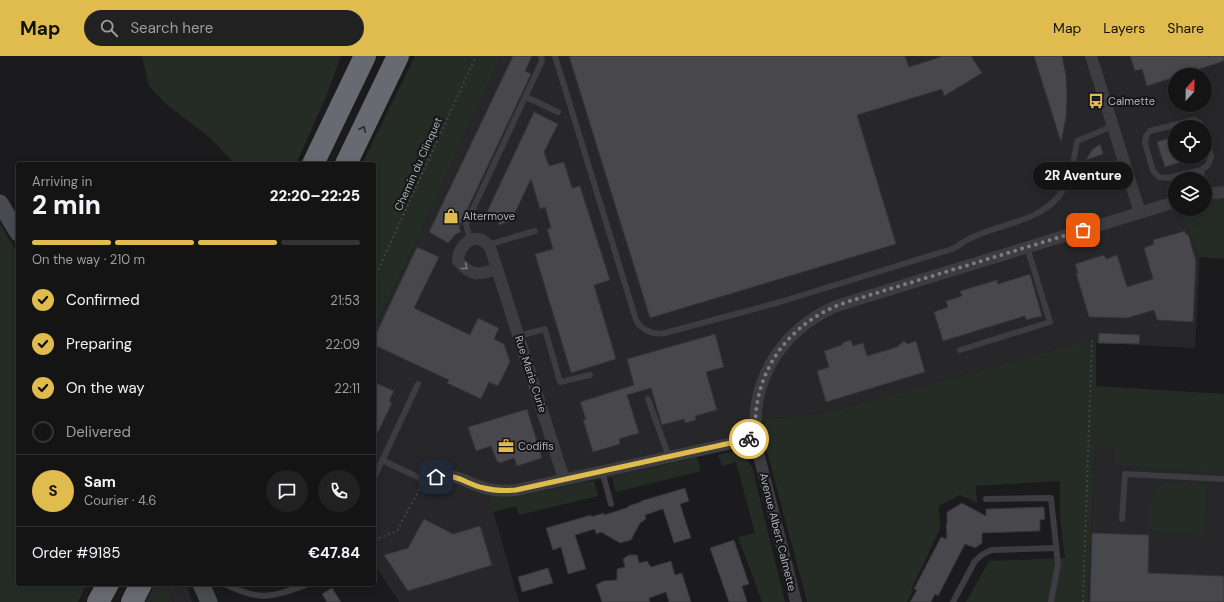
<!DOCTYPE html>
<html lang="en">
<head>
<meta charset="utf-8">
<style>
	:root { --surface:#141415; --page:#212122; --text:#f1f3f6; --muted:#9d9ea0; --line:#333334; --accent:#e0bc4f }
	body { margin:0; font-family:"DM Sans",sans-serif; background:var(--page); color:var(--text); height:100vh; display:flex; flex-direction:column; font-size:15px; white-space:nowrap }
	* { box-sizing:border-box; margin:0 }
	p { font-size:13px; color:var(--muted) }
	.icon { flex:none; width:22px; height:22px; fill:none; stroke:currentColor; stroke-width:2; stroke-linecap:round; stroke-linejoin:round }
	.map { position:relative; flex:1; overflow:hidden }
	.side { position:absolute; left:16px; top:106px; width:360px; height:424px; display:flex; flex-direction:column; background:var(--surface); border-radius:4px; box-shadow:0 2px 10px #0003,0 0 0 1px var(--line) }
	.side>* { flex:none }
	.needle { width:26px; rotate:22deg }
	.controls { position:absolute; left:1168px; top:12px; display:grid; gap:8px }
	.controls a { display:grid; place-items:center; width:44px; height:44px; border-radius:50%; background:var(--surface); box-shadow:0 2px 10px #0003,0 0 0 1px var(--line); font-size:20px }
	.pin { position:absolute; display:grid; place-items:center; width:34px; height:34px; color:#fff; margin:-17px; border-radius:8px; box-shadow:0 2px 6px #0006 }
	.courier { position:absolute; display:grid; place-items:center; width:40px; height:40px; margin:-20px; border:3px solid #e0bc4f; border-radius:50%; background:#fff; color:#222; box-shadow:0 1px 5px #0007 }
	.bubble { position:absolute; height:28px; border-radius:14px; background:var(--surface); box-shadow:0 2px 10px #0003,0 0 0 1px var(--line); font-size:13px; font-weight:800; line-height:28px; text-align:center }
	.overview em { font-style:normal; font-weight:800 }
	.overview div { display:flex; flex-direction:column-reverse }
	.overview { display:flex; align-items:center; justify-content:space-between; height:68px; padding:0 16px }
	h1 { font-size:26px; font-weight:800; line-height:30px }
	.bar { display:grid; grid-template-columns:repeat(4,1fr); gap:6px 4px; align-content:center; height:48px; padding:0 16px }
	.bar i { height:5px; border-radius:3px; background:var(--line) }
	.bar .current { background:var(--accent) }
	.bar p { grid-column:span 4 }
	.line { display:flex; align-items:center; gap:10px; padding:0 16px; border-top:1px solid var(--line) }
	.line div { flex:1 }
	.round { display:grid; place-items:center; flex:none; width:42px; height:42px; border-radius:21px; background:var(--page) }
	ol { padding:0 16px; list-style:none }
	li { display:flex; align-items:center; gap:12px; height:44px }
	li p { margin-inline-start:auto }
	li .icon { padding:4px; border-radius:50%; background:var(--accent); color:#111; stroke-width:4 }
	li:last-child { color:var(--muted) }
	li i { width:22px; height:22px; border:2px solid var(--line); border-radius:50% }
	header { display:flex; align-items:center; gap:24px; box-sizing:border-box; height:56px; padding:0 20px; background:var(--accent); color:#111 }
	header strong { font-size:19px }
	nav { display:flex; gap:22px; margin-inline-start:auto; font-size:14px }
	.search { width:280px; height:36px; background:var(--page); display:flex; align-items:center; gap:10px; box-sizing:border-box; padding:0 14px; border-radius:22px; color:var(--muted); font-size:15px }
	.map>svg:first-child { display:block }
</style>
</head>
<body>
<header>
<strong>Map</strong>
<div class="search"><svg class="icon" aria-label="search" viewBox="0 0 24 24"><circle cx="10" cy="10" r="6"/><path d="M15 15l6 6"/></svg>Search here</div>
<nav><a>Map</a><a>Layers</a><a>Share</a></nav>
</header>
<div class="map">
<svg width="1224" height="546" viewBox="0 0 1224 546">
	<rect width="100%" height="100%" fill="#1b1a1c"/>
	<path fill="#272629" fill-rule="evenodd" d="M501,0H1224V143L1205,145V123H1175V153H1178L1200,201L1195,292L1082,286L826,357L765,363L763,379L765,388L741,390L612,422L594,424L551,434L514,439L489,440L519,546H399L374,508V273L419,180ZM1175,19H1205V49H1175ZM1175,71H1205V101H1175Z
		M1224,338V546H1088L1095,389Z
		M179,528H187L192,546H168Z"/>
	<path fill="#252c26" d="M142,0H341L326,41L296,108H235L209,81L166,48L149,30Z
		M415,0H501L419,180L374,273V108H362Z
		M1218,143H1224V203L1200,201L1178,153H1205V145Z
		M0,168L18,198V528H87L78,546H0Z
		M1082,286H1096V330L1224,338V417L1115,409V392L1095,390L1088,546H966L989,505L1065,502L1060,461V425L976,430L977,447L960,439L939,450L940,473L911,534L913,535L907,546H807L765,388L763,380L765,363L826,357Z
		M736,395L744,399L752,411L785,546H762L738,481L755,477L736,406L722,410L718,399Z
		M697,401L701,415L616,436L612,422Z
		M594,424L598,440L519,459L516,450L493,456L489,440L514,439L551,434Z
		M1165,426L1207,428L1204,479L1151,475C1151,456 1146,437 1165,426Z
		M155,528H179L168,546H146Z"/>
	<path fill="#48474c" stroke="#353538" d="M513,0H532L525,15L531,18L459,171L461,176L456,178L448,187L429,176Z
		M569,0H905L909,11L940,1V0H971L982,17L944,40L942,33L857,59L896,188L650,262Z
		M1034,0H1062L1066,19L1067,40L1066,61L1061,86Z
		M1130,0H1224V5L1181,19H1175V21L1147,30L1142,13L1135,15Z
		M534,56L558,68L544,96L549,110L564,106L572,132L580,130L610,224L594,229L616,303L571,317L535,198L553,193L547,173L551,172L545,151L540,153L531,123L511,165L499,169L498,164L486,158Z
		M1175,80V101H1191V103L1165,111L1157,86Z
		M1100,88L1103,98L1086,104L1092,94Z
		M1185,175L1186,179L1188,178L1196,205L1193,266L1157,264L1154,254L1127,262L1089,261L1076,217H1078L1075,208L1104,199L1106,203L1117,199L1127,231L1153,223L1144,192L1154,188L1153,184Z
		M417,191L439,201L414,252L470,279L478,262L499,272L494,283L504,288L510,306L498,330L489,326L481,343L447,327L449,324L374,289V282Z
		M1030,218L1042,260L1026,264L1025,260L943,285L934,256L948,251L946,245L962,240L960,235L997,224L998,228Z
		M1099,277L1140,279L1139,288L1098,287Z
		M715,278L724,311L706,316L717,354L695,360L696,364L685,367L684,363L662,369L651,332L627,339L639,377L619,383L620,388L593,396L583,364L586,363L580,346L634,329L627,303Z
		M851,284L853,290L863,287L867,300L897,291L904,285L907,288L916,285L925,316L826,346L817,315L829,311L824,295L842,289V287Z
		M374,326L394,335L389,345L392,347L374,384Z
		M527,353L542,402L517,410L514,402L500,407L497,405L491,390L476,395L468,371Z
		M685,432L689,445L680,448L691,482L674,487L663,453L645,459L646,463L640,467L631,484L620,487L601,476L596,478L595,473L575,479L586,513L568,518L561,491L553,494L546,472L591,459V461L604,457V459L629,451L628,450L641,446V445Z
		M962,447L986,460V453L1044,451L1045,463L1040,464V475L982,477V487L975,492L965,488L938,540L935,538L931,546H910L917,534L914,533L941,481L947,483L946,468H947V456Z
		M424,463L453,478L480,470L492,509L408,535L384,499L408,492Z
		M1092,477L1149,479L1148,517L1224,520V546H1090Z
		M734,484L749,528L742,530L747,546H729L710,492Z
		M629,499H637L639,507L647,505L651,511L671,505L675,519L682,517L691,546H669L666,536L649,542L650,546H602L596,529L603,525L617,524V513L625,511L623,503Z
		M548,512L553,527L522,536L518,521Z
		M332,532L334,535L341,546H327L322,538Z"/>
	<g fill="none" stroke-linecap="round" stroke-linejoin="round">
		<path stroke="#424348" stroke-width="2" stroke-dasharray="2 3" stroke-linecap="butt" d="M374,223L476,0
			M374,484L397,475L420,432
			M1083,546L1092,284"/>
		<path stroke="#3c3c41" stroke-width="6" d="M555,0L636,264C642,275 653,279 665,277L780,246L952,193C959,190 964,185 971,182C999,168 1038,166 1059,140C1071,125 1074,103 1077,85L1113,70
			M526,41L558,56
			M1202,71L1201,68L1194,64L1150,75L1146,80L1145,87L1153,115L1159,121L1168,122L1201,114L1208,109L1211,100L1205,81
			M1201,114L1202,123
			M470,184L466,168L542,5L541,0
			M487,189L535,175
			M519,280L545,273L560,326L590,319
			M960,294L1050,266L1027,191
			M648,343L669,401
			M382,404L424,424
			M602,415L611,448
			M374,422L418,328
			M986,443L1051,442L1058,508L1051,546
			M1122,463L1125,418L1224,423
			M225,528C260,546 272,541 308,528
			M953,546L975,505L983,498L992,494L1056,492"/>
		<path stroke="#3c3c41" stroke-width="12" d="M1091,0L1140,157
			M1205,138L1224,136
			M497,213C479,219 472,221 458,205C458,192 471,176 485,186C488,188 490,192 491,194L564,423
			M424,424C432,422 440,419 449,420C458,420 465,425 473,428C487,434 501,436 516,434L756,382
			M796,546L758,396C746,332 776,277 836,250L1175,146"/>
		<path stroke="#4a4b51" stroke-width="17" d="M0,147L18,177
			M201,528L209,546"/>
		<path stroke="#686a71" stroke-width="22" d="M313,108L365,0
			M346,108L398,0
			M98,546L108,528
			M132,546L141,528"/>
	</g>
	<defs><path id="oneway-chevron" d="M-2-3.5L2.5 0L-2 3.5" fill="none" stroke-width="1.6" stroke-linecap="round" stroke-linejoin="round"/></defs>
	<use stroke="#2a2a2e" href="#oneway-chevron" transform="translate(363 73) rotate(-65)"/>
	<use stroke="#7b7c84" href="#oneway-chevron" transform="translate(465 211) rotate(39)"/>
	<g fill="none" stroke-linecap="round" stroke-linejoin="round">
		<path stroke="#7b7c83" stroke-width="4" stroke-dasharray="0 7.2" d="M749,383L756,382C750,318 788,266 847,246L1083,174"/>
		<path stroke="#e0bc4f" stroke-width="5" d="M436,421C458,417 465,428 484,432C495,435 505,435 516,434L749,383"/>
	</g>
	<defs>
		<symbol id="bus-bare" viewBox="-9 -9 18 18"><path d="M-5-6H5V4H4V6H2V4H-2V6H-4V4H-5ZM-3.5-4V0h7V-4ZM-3.5 1.2v1.5H-2V1.2ZM2 1.2v1.5H3.5V1.2Z" fill="#e0bc4f" stroke="#161517" stroke-width="2.5" paint-order="stroke"/></symbol>
		<symbol id="shop-bare" viewBox="-9 -9 18 18"><path d="M-5-2.5h2.3a2.7 3.5 0 0 1 5.4 0H5L5.5 6h-11ZM-1.5-2.5h3a1.5 2.3 0 0 0-3 0Z" fill="#e0bc4f" stroke="#161517" stroke-width="2.5" paint-order="stroke"/></symbol>
		<symbol id="office-bare" viewBox="-9 -9 18 18"><path d="M-6-3h4V-5.5h4V-3h4V5H-6ZM-1-4.5V-3h2v-1.5ZM-6 0V1H6V0Z" fill="#e0bc4f" stroke="#161517" stroke-width="2.5" paint-order="stroke"/></symbol>
	</defs>
	<g fill-rule="evenodd">
		<use href="#bus-bare" x="1085" y="34" width="22" height="22"/>
		<use href="#shop-bare" x="440" y="149" width="22" height="22"/>
		<use href="#office-bare" x="495" y="379" width="22" height="22"/>
	</g>
	<g text-anchor="middle" dominant-baseline="central" stroke-width="4" stroke-linejoin="round" paint-order="stroke">
		<g font-size="11" fill="#aeb1ba" stroke="#161517" text-anchor="start">
			<text x="1108" y="45">Calmette</text>
			<text x="463" y="160">Altermove</text>
			<text x="518" y="390">Codifis</text>
		</g>
		<g font-size="11" fill="#aeb1ba" stroke="#161517">
			<text transform="translate(418 108) rotate(-66)">Chemin du Clinquet</text>
			<text transform="translate(531 318) rotate(72)">Rue Marie Curie</text>
			<text transform="translate(778 476) rotate(76)">Avenue Albert Calmette</text>
		</g>
	</g>
</svg>
<div class="controls">
<a><svg class="needle" viewBox="-14 -14 28 28"><path d="M0-13l5 13h-10z" fill="#e53935"/><path d="M0 13l5-13h-10z" fill="#9d9ea0"/></svg></a>
<a><svg class="icon" aria-label="locate" viewBox="0 0 24 24"><circle cx="12" cy="12" r="6"/><path d="M12 2v4M12 18v4M2 12h4M18 12h4"/></svg></a>
<a><svg class="icon" aria-label="layers" viewBox="0 0 24 24"><path d="M12 4l9 5-9 5-9-5zM3 14l9 5 9-5"/></svg></a>
</div>
<div class="pin" style="left:1083px;top:174px;background:#ea580c"><svg class="icon" aria-label="bag" viewBox="0 0 24 24"><path d="M5 8h14l-1 12H6zM9 8a3 3 0 0 1 6 0"/></svg></div>
<div class="pin" style="left:436px;top:421px;background:#1f2937"><svg class="icon" aria-label="home" viewBox="0 0 24 24"><path d="M3 11l9-7 9 7M6 9v11h12V9"/></svg></div>
<div class="courier" style="left:749px;top:383px"><svg class="icon" aria-label="bike" viewBox="0 0 24 24"><circle cx="6" cy="16" r="4"/><circle cx="18" cy="16" r="4"/><path d="M6 16l4-8h5l3 8M10 8l3 8H6M13 5h3"/></svg></div>
<div class="bubble" style="left:1033px;top:106px;width:100px">2R Aventure</div>
<section class="side">
<div class="overview"><div><h1>2 min</h1><p>Arriving in</p></div><em>22:20–22:25</em></div>
<div class="bar"><i class="current"></i><i class="current"></i><i class="current"></i><i></i><p>On the way · 210 m</p></div>
<ol>
<li><svg class="icon" aria-label="check" viewBox="0 0 24 24"><path d="M5 12l5 5 9-10"/></svg>Confirmed<p>21:53</p></li>
<li><svg class="icon" aria-label="check" viewBox="0 0 24 24"><path d="M5 12l5 5 9-10"/></svg>Preparing<p>22:09</p></li>
<li><svg class="icon" aria-label="check" viewBox="0 0 24 24"><path d="M5 12l5 5 9-10"/></svg>On the way<p>22:11</p></li>
<li><i></i>Delivered</li>
</ol>
<div class="line" style="height:72px"><b class="round" style="background:var(--accent);color:#111">S</b><div><b>Sam</b><p>Courier · 4.6</p></div><a class="round"><svg class="icon" aria-label="chat" viewBox="0 0 24 24"><path d="M4 5h16v11H9l-5 4z"/></svg></a><a class="round"><svg class="icon" aria-label="phone" viewBox="0 0 24 24"><path d="M5 4h4l2 5-3 2q2 4 5 5l2-3 5 2v4C11 20 4 13 5 4z"/></svg></a></div>
<div class="line" style="height:52px"><div>Order #9185</div><b>€47.84</b></div>
</section>
</div>
</body>
</html>
